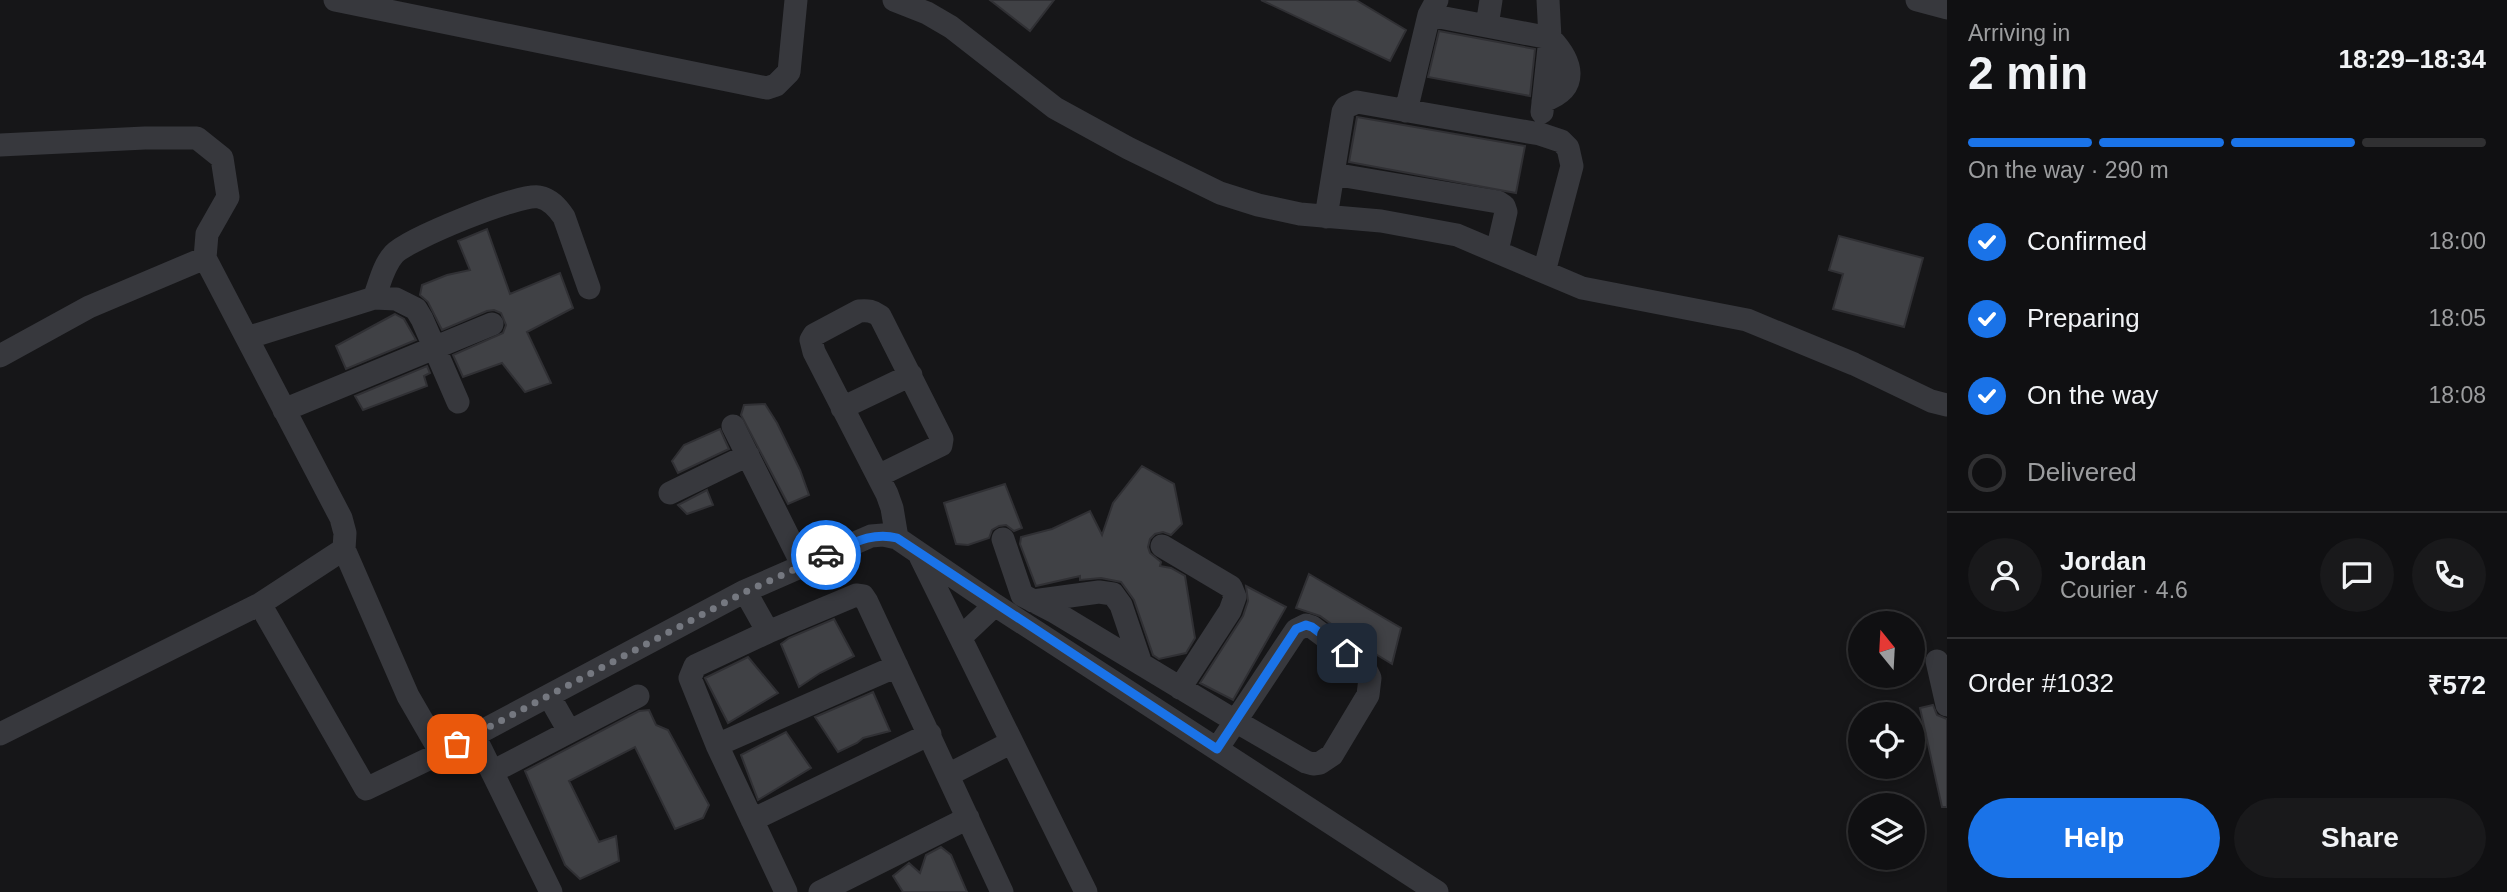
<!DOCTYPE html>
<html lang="en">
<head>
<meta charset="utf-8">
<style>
	:root { --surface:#101012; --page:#19191b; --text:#f1f3f6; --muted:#9c9d9f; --line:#303032; --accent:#1a73e8 }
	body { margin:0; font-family:Arial,sans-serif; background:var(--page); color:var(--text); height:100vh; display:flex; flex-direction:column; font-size:26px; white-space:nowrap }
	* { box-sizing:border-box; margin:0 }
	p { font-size:23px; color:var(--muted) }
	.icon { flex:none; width:38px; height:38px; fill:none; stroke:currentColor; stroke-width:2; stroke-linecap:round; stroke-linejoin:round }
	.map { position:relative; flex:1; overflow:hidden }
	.sheet { display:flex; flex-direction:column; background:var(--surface); width:560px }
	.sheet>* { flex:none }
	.needle { width:46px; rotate:342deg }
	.tools { position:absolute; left:1848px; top:611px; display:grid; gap:14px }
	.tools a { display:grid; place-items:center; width:77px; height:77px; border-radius:50%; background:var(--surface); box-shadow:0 4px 10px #0003,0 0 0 2px var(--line); font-size:35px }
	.pin { position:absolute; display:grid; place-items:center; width:60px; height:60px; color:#fff; margin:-30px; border-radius:14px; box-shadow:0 4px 10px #0006 }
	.courier { position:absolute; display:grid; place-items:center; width:70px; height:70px; margin:-35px; border:5px solid #1a73e8; border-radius:50%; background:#fff; color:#222; box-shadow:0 2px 9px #0007 }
	.overview em { font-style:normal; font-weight:700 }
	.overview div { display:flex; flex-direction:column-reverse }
	.overview { display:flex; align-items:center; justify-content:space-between; height:119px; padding:0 21px }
	h1 { font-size:46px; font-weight:700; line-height:52px }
	.bar { display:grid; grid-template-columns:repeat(4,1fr); gap:10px 7px; align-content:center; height:84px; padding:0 21px }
	.bar i { height:9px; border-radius:5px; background:var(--line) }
	.bar .selected { background:var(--accent) }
	.bar p { grid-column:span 4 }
	.line { display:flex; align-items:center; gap:18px; padding:0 21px; border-top:2px solid var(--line) }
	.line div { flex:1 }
	.round { display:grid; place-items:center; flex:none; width:74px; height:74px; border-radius:37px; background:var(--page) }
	ol { padding:0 21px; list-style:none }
	li { display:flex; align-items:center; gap:21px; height:77px }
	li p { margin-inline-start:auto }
	li .icon { padding:7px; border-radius:50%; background:var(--accent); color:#fff; stroke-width:4 }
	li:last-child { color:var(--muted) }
	li i { width:38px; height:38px; border:4px solid var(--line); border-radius:50% }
	.primary-button { display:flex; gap:14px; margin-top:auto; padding:14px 21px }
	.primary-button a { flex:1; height:80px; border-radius:42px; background:var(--accent); color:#fff; font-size:28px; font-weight:700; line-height:80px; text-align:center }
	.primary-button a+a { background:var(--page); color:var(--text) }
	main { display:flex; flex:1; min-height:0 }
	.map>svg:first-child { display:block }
</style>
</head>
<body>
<main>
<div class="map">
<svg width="1947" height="892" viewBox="0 0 1947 892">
	<rect width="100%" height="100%" fill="#161618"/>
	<path fill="#404145" stroke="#303034" stroke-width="2" d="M990,0H1054L1030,31Z
		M1261,0H1356L1406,30L1390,61Z
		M1439,31L1535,49L1530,96L1428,77Z
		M1357,117L1525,146L1516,193L1349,162Z
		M487,229L510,294L560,273L573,308L527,332L551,383L525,392L502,363L463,377L453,355L503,333L506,325L501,313L494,310L487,311L442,330L428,302L420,295L422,285L447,275L470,270L458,241Z
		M1839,236L1923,258L1904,327L1833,309L1843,274L1829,270Z
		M395,314L404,319L416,340L346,369L336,346Z
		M427,366L430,373L424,376L427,386L363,410L355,396Z
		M765,404L777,423L800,470L809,495L788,504L741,415L744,405Z
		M720,429L729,449L678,473L672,461L684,445Z
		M1142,466L1174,484L1182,524L1171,535L1163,532L1155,534L1150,539L1148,547L1150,553L1161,562L1160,566L1171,568L1185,576L1195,638L1186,653L1159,659L1153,655L1134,600L1121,582L1101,578L1080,580V576L1036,586L1020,544L1021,537L1052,529L1090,511L1102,535L1113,503Z
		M1005,484L1022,528L1014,531L1006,525L999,526L992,530L989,538L968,545L956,544L944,503Z
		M707,490L713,505L687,514L678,505Z
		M1309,574L1401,628L1392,664L1359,644L1320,616L1296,608Z
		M1246,586L1286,607L1233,700L1200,683L1243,616L1248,601Z
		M834,619L854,656L820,673L799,687L781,644L789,638Z
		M748,657L778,693L728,723L705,678Z
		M873,692L890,731L863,738L857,743L838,752L815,717Z
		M1933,705L1937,715L1947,719V807H1942L1920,708Z
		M649,710L656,725L668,730L709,805L703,818L675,829L635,747L569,781L599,842L616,836L619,861L580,879L565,865L525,771L639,711Z
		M786,732L811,768L758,800L741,755Z
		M941,847L951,855L967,892H903L893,876L909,863L920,873L926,855Z"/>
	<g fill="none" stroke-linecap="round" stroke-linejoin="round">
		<path stroke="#37383d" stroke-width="23" d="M335,0L767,88L776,85L789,72L796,0
			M894,0L927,13L951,27L1055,108L1128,148L1220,193L1258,205L1300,214L1381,221L1457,235L1582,288L1747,320L1854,364L1931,401L1947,405
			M1917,0L1947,8
			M1429,15L1550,38C1572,61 1581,88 1543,101
			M1487,26L1491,0
			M1406,111L1429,15L1437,0
			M1542,112L1550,38L1548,0
			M0,145L145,138H197L222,158L228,197L207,234L205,258L341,518L345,533L344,549L260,604
			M1333,174L1498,202L1504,206L1506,212L1497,251
			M1326,217L1343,112L1346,107L1357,102L1540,134L1561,141L1568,148L1572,166L1544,272
			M374,298C380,283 383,266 394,254C408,239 520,193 539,197C550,199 557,207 564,217L589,288
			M247,338L374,298L396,299L416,309L422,319L458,402
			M0,356L89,307L205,258
			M842,408L911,375
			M284,410L492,324
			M733,426L803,566
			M878,476L937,447L941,445L942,439L880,316C873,311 868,310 859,311L814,335L811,340L814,352L887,494L892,508L897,538
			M670,493L748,455
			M1003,539L1022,595L1053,611L1237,722L1306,762L1313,764L1320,763L1332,755L1368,695L1370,678L1364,666L1312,627L1306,625L1296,630L1217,749
			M1162,546L1231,587L1235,597L1230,611L1180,688
			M344,549L408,696L441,753
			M921,558L1086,892
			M745,591L768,632
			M1033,601L1099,592L1113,594L1121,605L1141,664
			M961,637L995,605
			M1937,661L1947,705
			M549,696L569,731
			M0,734L260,604L366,789L441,753L745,591L871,536L883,535L897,538L995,605L1437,892
			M474,735L551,892
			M717,745L897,666
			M492,772L638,696
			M948,775L1012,742
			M752,820L930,734
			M786,892L717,745L690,678L695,666L768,632L856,595L863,596L867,602L1002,892
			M820,892L968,818"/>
	</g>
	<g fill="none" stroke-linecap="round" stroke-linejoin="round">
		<path stroke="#757880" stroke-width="7" stroke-dasharray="0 12.6" d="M457,744L745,592L826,555"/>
		<path stroke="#1a73e8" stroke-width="9" d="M826,555C850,545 871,531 897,538L1217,749L1296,629L1306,625L1312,627L1347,653"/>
	</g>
</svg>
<div class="tools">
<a><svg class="needle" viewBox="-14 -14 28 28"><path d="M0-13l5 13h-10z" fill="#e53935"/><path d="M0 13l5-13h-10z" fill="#9c9d9f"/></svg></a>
<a><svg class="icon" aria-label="locate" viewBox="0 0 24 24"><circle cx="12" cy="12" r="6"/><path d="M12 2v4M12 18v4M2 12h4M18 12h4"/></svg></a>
<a><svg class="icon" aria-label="layers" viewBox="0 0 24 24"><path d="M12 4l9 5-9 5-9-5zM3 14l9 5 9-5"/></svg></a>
</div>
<div class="pin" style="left:457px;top:744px;background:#ea580c"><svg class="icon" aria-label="bag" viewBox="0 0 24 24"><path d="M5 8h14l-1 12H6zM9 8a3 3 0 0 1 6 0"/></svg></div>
<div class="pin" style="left:1347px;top:653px;background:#1f2937"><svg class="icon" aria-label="home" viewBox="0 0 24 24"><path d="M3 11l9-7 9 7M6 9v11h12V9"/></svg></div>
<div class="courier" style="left:826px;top:555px"><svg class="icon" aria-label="car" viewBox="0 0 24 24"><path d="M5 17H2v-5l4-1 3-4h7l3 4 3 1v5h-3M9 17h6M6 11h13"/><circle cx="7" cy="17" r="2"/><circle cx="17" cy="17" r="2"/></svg></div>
</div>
<section class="sheet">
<div class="overview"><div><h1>2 min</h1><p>Arriving in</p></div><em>18:29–18:34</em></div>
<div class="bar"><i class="selected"></i><i class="selected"></i><i class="selected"></i><i></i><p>On the way · 290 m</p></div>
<ol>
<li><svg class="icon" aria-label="check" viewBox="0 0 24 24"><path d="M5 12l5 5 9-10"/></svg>Confirmed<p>18:00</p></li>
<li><svg class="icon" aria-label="check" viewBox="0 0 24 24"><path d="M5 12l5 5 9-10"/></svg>Preparing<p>18:05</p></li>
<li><svg class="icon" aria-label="check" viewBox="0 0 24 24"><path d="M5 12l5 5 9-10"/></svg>On the way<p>18:08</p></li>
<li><i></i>Delivered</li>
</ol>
<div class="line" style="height:126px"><a class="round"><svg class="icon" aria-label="person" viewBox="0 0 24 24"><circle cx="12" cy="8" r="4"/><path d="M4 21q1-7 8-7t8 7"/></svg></a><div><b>Jordan</b><p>Courier · 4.6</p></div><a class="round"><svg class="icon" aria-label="chat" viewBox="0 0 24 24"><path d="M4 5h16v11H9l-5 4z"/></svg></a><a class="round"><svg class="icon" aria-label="phone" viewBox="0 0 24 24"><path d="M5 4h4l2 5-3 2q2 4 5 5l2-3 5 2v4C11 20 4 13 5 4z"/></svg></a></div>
<div class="line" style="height:91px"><div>Order #1032</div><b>₹572</b></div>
<div class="primary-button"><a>Help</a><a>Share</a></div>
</section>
</main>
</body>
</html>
